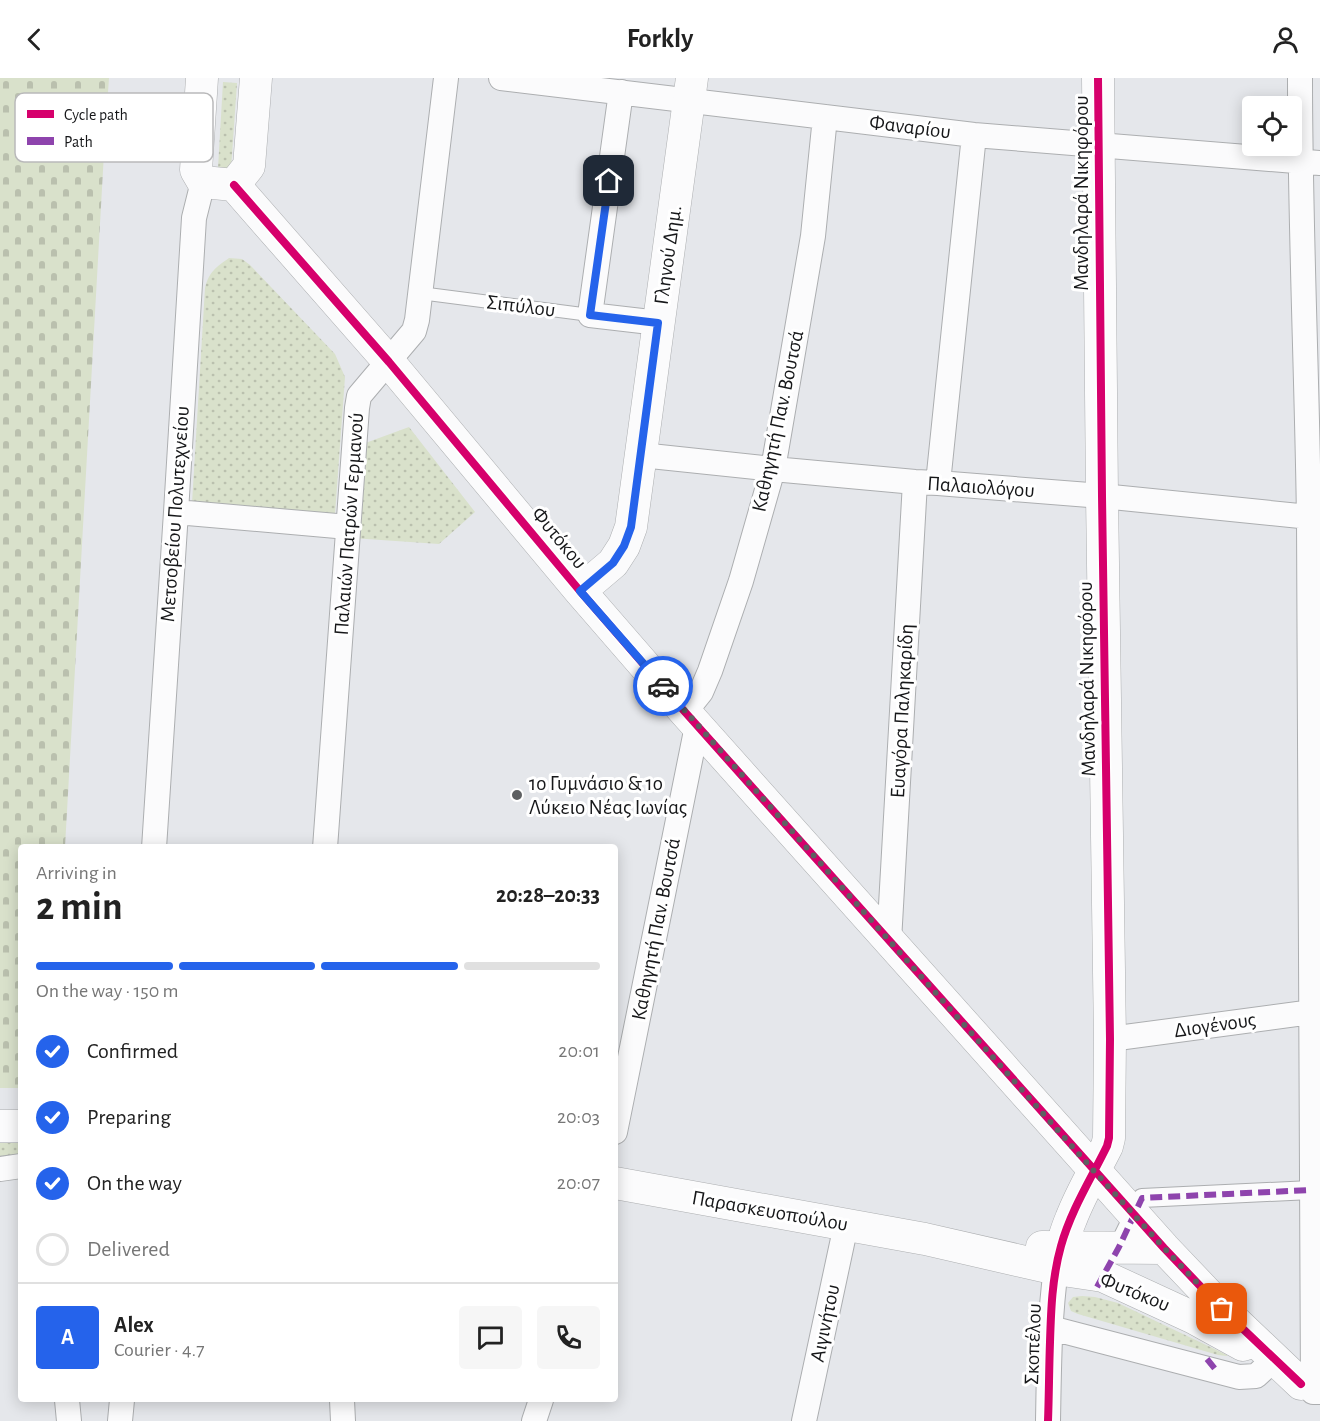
<!DOCTYPE html>
<html lang="en">
<head>
<meta charset="utf-8">
<style>
	:root { --surface:#fff; --page:#f6f6f6; --text:#222; --muted:#767676; --line:#e0e0e0; --accent:#2563eb }
	body { margin:0; font-family:"Alegreya Sans",sans-serif; background:var(--page); color:var(--text); height:100vh; display:flex; flex-direction:column; font-size:22px; white-space:nowrap }
	* { box-sizing:border-box; margin:0 }
	p { font-size:20px; color:var(--muted) }
	.icon { flex:none; width:33px; height:33px; fill:none; stroke:currentColor; stroke-width:2; stroke-linecap:round; stroke-linejoin:round }
	.map { position:relative; flex:1; overflow:hidden }
	.sheet { position:absolute; left:18px; top:766px; width:600px; height:558px; display:flex; flex-direction:column; background:var(--surface); border-radius:6px; box-shadow:0 3px 15px #0003 }
	.sheet>* { flex:none }
	.tools { position:absolute; left:1242px; top:18px; display:grid; gap:12px }
	.tools a { display:grid; place-items:center; width:60px; height:60px; border-radius:6px; background:var(--surface); box-shadow:0 3px 15px #0003; font-size:30px }
	.pin { position:absolute; display:grid; place-items:center; width:51px; height:51px; color:#fff; margin:-26px; border-radius:12px; box-shadow:0 3px 9px #0006 }
	.courier { position:absolute; display:grid; place-items:center; width:60px; height:60px; margin:-30px; border:4px solid #2563eb; border-radius:50%; background:#fff; color:#222; box-shadow:0 2px 8px #0007 }
	.overview em { font-style:normal; font-weight:600 }
	.overview div { display:flex; flex-direction:column-reverse }
	.overview { display:flex; align-items:center; justify-content:space-between; height:102px; padding:0 18px }
	h1 { font-size:39px; font-weight:600; line-height:45px }
	.bar { display:grid; grid-template-columns:repeat(4,1fr); gap:9px 6px; align-content:center; height:72px; padding:0 18px }
	.bar i { height:8px; border-radius:4px; background:var(--line) }
	.bar .active { background:var(--accent) }
	.bar p { grid-column:span 4 }
	.line { display:flex; align-items:center; gap:15px; padding:0 18px; border-top:2px solid var(--line) }
	.line div { flex:1 }
	.round { display:grid; place-items:center; flex:none; width:63px; height:63px; border-radius:6px; background:var(--page) }
	ol { padding:0 18px; list-style:none }
	li { display:flex; align-items:center; gap:18px; height:66px }
	li p { margin-inline-start:auto }
	li .icon { padding:6px; border-radius:50%; background:var(--accent); color:#fff; stroke-width:4 }
	li:last-child { color:var(--muted) }
	li i { width:33px; height:33px; border:3px solid var(--line); border-radius:50% }
	header { display:flex; justify-content:space-between; align-items:center; height:78px; padding:0 18px; background:var(--surface); font-size:27px; font-weight:600 }
	.map>svg:first-child { display:block }
</style>
</head>
<body>
<header><svg class="icon" aria-label="back" viewBox="0 0 24 24"><path d="M15 5l-7 7 7 7"/></svg>Forkly<svg class="icon" aria-label="person" viewBox="0 0 24 24"><circle cx="12" cy="8" r="4"/><path d="M4 21q1-7 8-7t8 7"/></svg></header>
<div class="map">
<svg width="1320" height="1343" viewBox="0 0 1320 1343">
	<defs>
		<pattern id="grass-dots" width="8" height="8" patternUnits="userSpaceOnUse" patternTransform="scale(1.5)"><rect width="8" height="8" fill="#d9e1cb"/><path d="M2 2h.1M6 6h.1" fill="none" stroke="#bac0ae" stroke-width="1.8" stroke-linecap="round"/></pattern>
		<pattern id="cemetery-stones" width="16" height="16" patternUnits="userSpaceOnUse" patternTransform="scale(1.5)"><rect width="16" height="16" fill="#d9e1cb"/><path d="M2 7V4a2 2 0 0 1 4 0v3zM10 15v-3a2 2 0 0 1 4 0v3z" fill="#bac0ae"/></pattern>
	</defs>
	<rect width="100%" height="100%" fill="#e5e7eb"/>
	<path fill="url(#grass-dots)" d="M223,4L237,5L231,91L218,90Z
		M229,180L242,181L250,187L335,276L345,299L335,436L192,425L205,210C209,194 216,189 229,180Z
		M409,349L475,434L439,466L352,460L360,367Z
		M0,1065H21V1079L0,1082Z
		M1082,1218L1095,1219L1118,1225L1227,1277V1278L1218,1277L1078,1236L1071,1233L1068,1225L1073,1219Z"/>
	<path fill="url(#cemetery-stones)" d="M0,0H109L105,57L65,769L21,770V1010H0Z"/>
	<g fill="none" stroke-linecap="round" stroke-linejoin="round">
		<defs>
			<path id="service" d="M420,215L590,237"/>
			<path id="pedestrian" d="M1115,1175L1142,1120L1311,1112"/>
			<path id="minor" d="M501,0L974,57L1320,85
				M1300,0C1300,148 1307,295 1309,442C1313,733 1310,1024 1313,1314H1320
				M621,14L590,237L659,245
				M641,377L773,391L915,404L938,405L1102,418L1320,440
				M938,405L974,57
				M176,434L348,449
				M685,634L701,614L710,593L741,503L773,391L813,158L825,39
				M154,770L176,434L194,140L203,104
				M325,770L357,330L359,318L414,253L417,242L446,0
				M889,863L915,404
				M1110,961L1320,933
				M615,1054L697,648
				M0,1091L21,1088
				M1051,1250L1239,1299L1256,1298L1270,1285
				M67,1322L69,1343
				M342,1322L343,1343
				M120,1343L122,1322
				M534,1343L541,1322
				M804,1343L846,1147
				M1048,1343C1049,1292 1049,1241 1056,1191"/>
			<path id="tertiary" d="M202,0L196,92L203,104L234,107L249,88L256,0
				M234,107L389,284L580,513L685,634L1164,1170L1222,1231L1301,1306
				M580,513L613,485L624,468L631,449L692,0
				M0,1048H21
				M615,1105L925,1161L1056,1191L1103,1198L1194,1240L1243,1267
				M1042,1169L1164,1170
				M1056,1191C1060,1174 1064,1157 1071,1141C1081,1115 1095,1092 1107,1068L1109,1060L1110,961L1102,418L1098,0"/>
		</defs>
		<use href="#service" stroke="#acaeb0" stroke-width="14"/>
		<use href="#pedestrian" stroke="#acaeb0" stroke-width="20"/>
		<use href="#minor" stroke="#acaeb0" stroke-width="26"/>
		<use href="#tertiary" stroke="#acaeb0" stroke-width="33"/>
		<use href="#service" stroke="#fbfbfc" stroke-width="12"/>
		<use href="#pedestrian" stroke="#fbfbfc" stroke-width="18"/>
		<use href="#minor" stroke="#fbfbfc" stroke-width="24"/>
		<use href="#tertiary" stroke="#fbfbfc" stroke-width="32"/>
		<path stroke="#8e44ad" stroke-width="6" stroke-dasharray="12 6" stroke-linecap="butt" d="M1097,1209L1119,1169L1142,1120L1311,1112
			M1207,1281L1216,1292"/>
		<defs>
			<path id="cycleway" d="M234,107L389,284L580,513L685,634L1164,1170L1222,1231L1301,1306
				M1048,1343C1049,1317 1049,1291 1050,1264C1051,1232 1052,1200 1061,1168C1071,1132 1091,1101 1107,1068L1109,1060L1110,961L1102,418L1098,0"/>
		</defs>
		<use href="#cycleway" stroke="#fff" stroke-width="11"/>
		<use href="#cycleway" stroke="#d6006c" stroke-width="8"/>
	</g>
	<g fill="none" stroke-linecap="round" stroke-linejoin="round">
		<path stroke="#5e6062" stroke-width="6" stroke-dasharray="0 10.8" d="M663,608L1094,1093L1164,1170L1222,1231"/>
		<path stroke="#2563eb" stroke-width="8" d="M609,103L590,237L658,245L631,449L624,468L613,485L580,513L663,608"/>
	</g>
	<circle fill="#5e6062" stroke="#fff" stroke-width="2" cx="517" cy="717" r="6"/>
	<g text-anchor="middle" dominant-baseline="central" stroke-width="6" stroke-linejoin="round" paint-order="stroke">
		<g font-size="21" fill="#161719" stroke="#fff">
			<text transform="translate(910 49) rotate(7)">Φαναρίου</text>
			<text transform="translate(1081 115) rotate(-90)">Μανδηλαρά Νικηφόρου</text>
			<text transform="translate(668 177) rotate(-82)">Γληνού Δημ.</text>
			<text transform="translate(521 228) rotate(7)">Σιπύλου</text>
			<text transform="translate(778 343) rotate(-78)">Καθηγητή Παν. Βουτσά</text>
			<text transform="translate(981 409) rotate(4)">Παλαιολόγου</text>
			<text transform="translate(175 436) rotate(-86)">Μετσοβείου Πολυτεχνείου</text>
			<text transform="translate(349 446) rotate(-86)">Παλαιών Πατρών Γερμανού</text>
			<text transform="translate(559 460) rotate(50)">Φυτόκου</text>
			<text transform="translate(1087 601) rotate(-91)">Μανδηλαρά Νικηφόρου</text>
			<text transform="translate(902 633) rotate(-87)">Ευαγόρα Παληκαρίδη</text>
			<text transform="translate(656 851) rotate(-79)">Καθηγητή Παν. Βουτσά</text>
			<text transform="translate(1215 947) rotate(-8)">Διογένους</text>
			<text transform="translate(770 1133) rotate(10)">Παρασκευοπούλου</text>
			<text transform="translate(1135 1214) rotate(22)">Φυτόκου</text>
			<text transform="translate(825 1245) rotate(-78)">Αιγινήτου</text>
			<text transform="translate(1033 1266) rotate(-88)">Σκοπέλου</text>
		</g>
		<g font-size="21" fill="#161719" stroke="#fff" text-anchor="start">
			<text x="529" y="705">1ο Γυμνάσιο &amp; 1ο<tspan x="529" dy="24">Λύκειο Νέας Ιωνίας</tspan></text>
		</g>
	</g>
	<rect x="15" y="15" width="198" height="69" rx="9" fill="#fff" stroke="#b9b9ba" stroke-width="1.5"/>
	<rect x="27" y="32" width="27" height="8" fill="#d6006c"/>
	<rect x="27" y="59" width="27" height="8" fill="#8e44ad"/>
	<g font-size="16" fill="#161719">
		<text x="64" y="42">Cycle path</text>
		<text x="64" y="69">Path</text>
	</g>
</svg>
<div class="tools">
<a><svg class="icon" aria-label="locate" viewBox="0 0 24 24"><circle cx="12" cy="12" r="6"/><path d="M12 2v4M12 18v4M2 12h4M18 12h4"/></svg></a>
</div>
<div class="pin" style="left:1222px;top:1231px;background:#ea580c"><svg class="icon" aria-label="bag" viewBox="0 0 24 24"><path d="M5 8h14l-1 12H6zM9 8a3 3 0 0 1 6 0"/></svg></div>
<div class="pin" style="left:609px;top:103px;background:#1f2937"><svg class="icon" aria-label="home" viewBox="0 0 24 24"><path d="M3 11l9-7 9 7M6 9v11h12V9"/></svg></div>
<div class="courier" style="left:663px;top:608px"><svg class="icon" aria-label="car" viewBox="0 0 24 24"><path d="M5 17H2v-5l4-1 3-4h7l3 4 3 1v5h-3M9 17h6M6 11h13"/><circle cx="7" cy="17" r="2"/><circle cx="17" cy="17" r="2"/></svg></div>
<section class="sheet">
<div class="overview"><div><h1>2 min</h1><p>Arriving in</p></div><em>20:28–20:33</em></div>
<div class="bar"><i class="active"></i><i class="active"></i><i class="active"></i><i></i><p>On the way · 150 m</p></div>
<ol>
<li><svg class="icon" aria-label="check" viewBox="0 0 24 24"><path d="M5 12l5 5 9-10"/></svg>Confirmed<p>20:01</p></li>
<li><svg class="icon" aria-label="check" viewBox="0 0 24 24"><path d="M5 12l5 5 9-10"/></svg>Preparing<p>20:03</p></li>
<li><svg class="icon" aria-label="check" viewBox="0 0 24 24"><path d="M5 12l5 5 9-10"/></svg>On the way<p>20:07</p></li>
<li><i></i>Delivered</li>
</ol>
<div class="line" style="height:108px"><b class="round" style="background:var(--accent);color:#fff">A</b><div><b>Alex</b><p>Courier · 4.7</p></div><a class="round"><svg class="icon" aria-label="chat" viewBox="0 0 24 24"><path d="M4 5h16v11H9l-5 4z"/></svg></a><a class="round"><svg class="icon" aria-label="phone" viewBox="0 0 24 24"><path d="M5 4h4l2 5-3 2q2 4 5 5l2-3 5 2v4C11 20 4 13 5 4z"/></svg></a></div>
</section>
</div>
</body>
</html>
